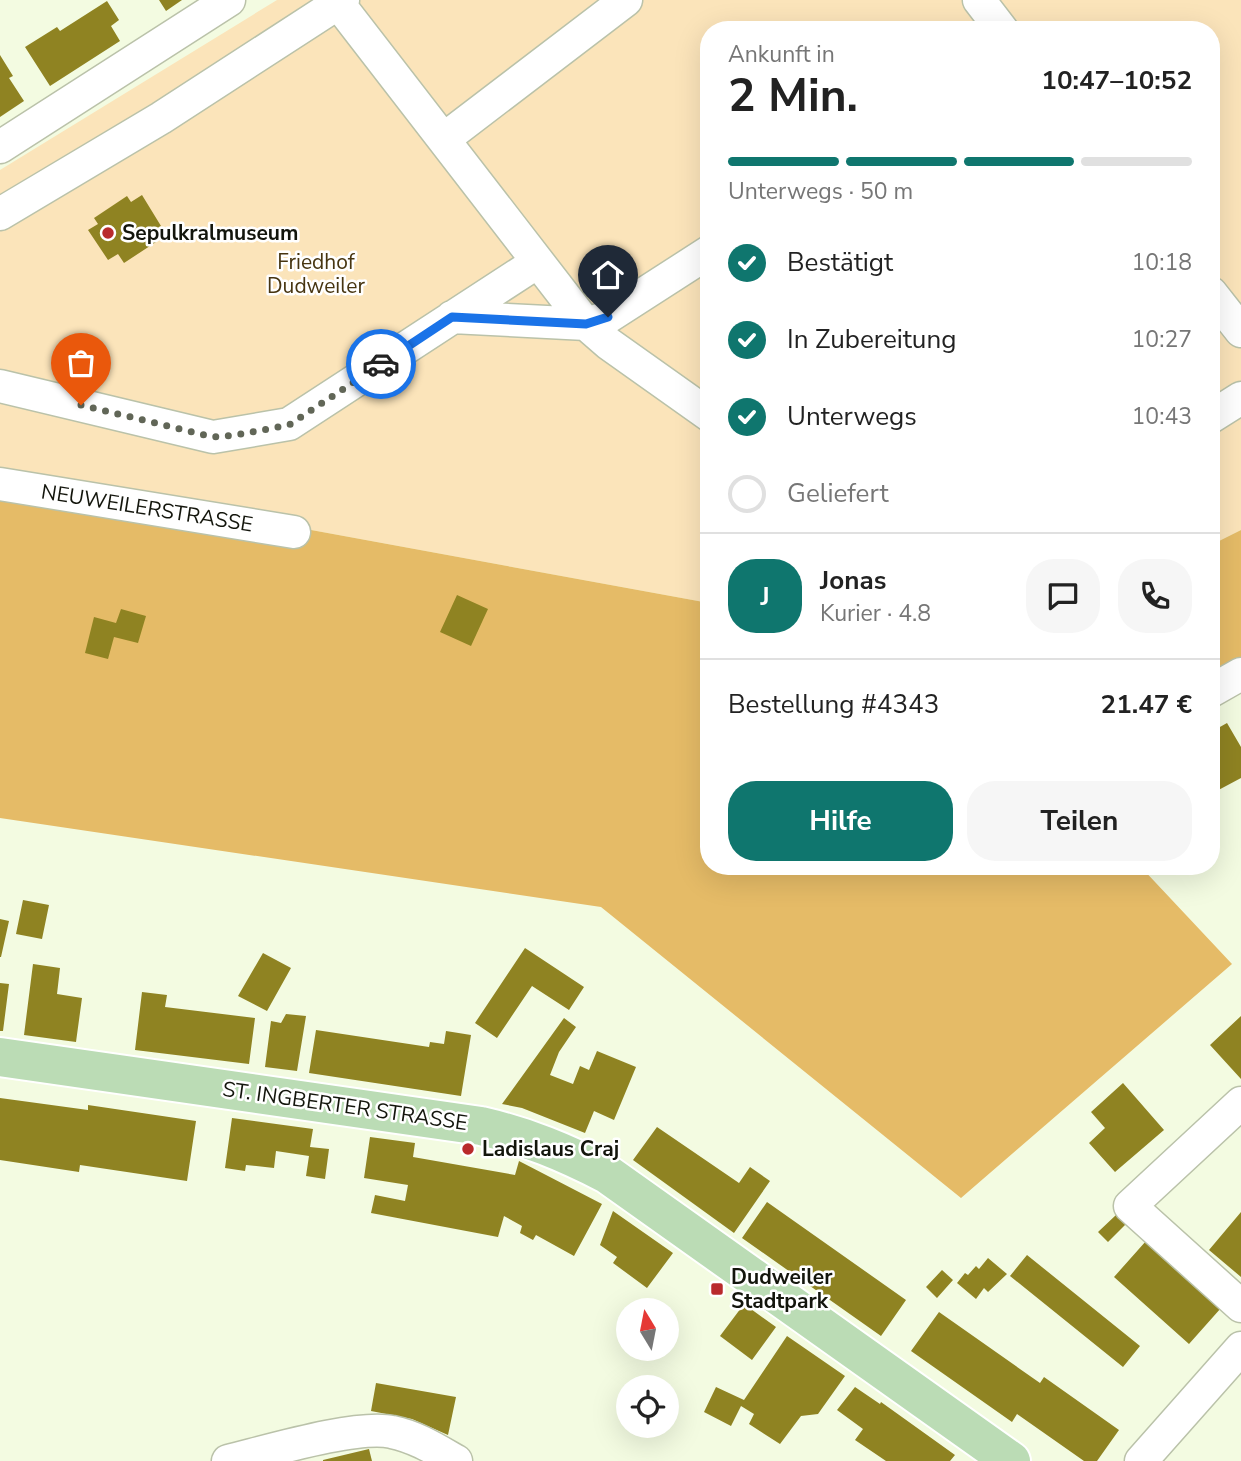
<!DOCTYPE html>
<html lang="de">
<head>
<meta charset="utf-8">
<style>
	:root { --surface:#fff; --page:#f6f6f6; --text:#222; --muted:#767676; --line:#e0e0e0; --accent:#0f766e }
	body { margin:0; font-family:"Nunito Sans",sans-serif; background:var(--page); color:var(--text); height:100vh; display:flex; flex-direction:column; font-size:26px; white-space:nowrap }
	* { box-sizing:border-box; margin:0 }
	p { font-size:23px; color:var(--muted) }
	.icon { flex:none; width:38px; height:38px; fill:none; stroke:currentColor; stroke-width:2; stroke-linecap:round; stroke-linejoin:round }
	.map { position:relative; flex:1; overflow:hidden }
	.drawer { position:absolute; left:700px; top:21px; width:520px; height:854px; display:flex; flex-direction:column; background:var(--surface); border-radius:28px; box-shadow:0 7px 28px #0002 }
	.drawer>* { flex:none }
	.needle { width:46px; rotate:350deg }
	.buttons { position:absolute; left:616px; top:1298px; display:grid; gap:14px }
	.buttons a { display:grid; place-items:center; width:63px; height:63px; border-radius:50%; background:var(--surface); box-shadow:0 7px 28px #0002; font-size:35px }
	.pin { position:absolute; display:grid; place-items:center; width:60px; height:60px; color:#fff; margin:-72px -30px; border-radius:50% 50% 50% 0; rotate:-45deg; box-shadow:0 0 7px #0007 }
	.pin .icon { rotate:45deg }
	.courier { position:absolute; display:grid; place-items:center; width:70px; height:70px; margin:-35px; border:5px solid #1a73e8; border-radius:50%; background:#fff; color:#222; box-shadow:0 2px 9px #0007 }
	.overview em { font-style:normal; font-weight:700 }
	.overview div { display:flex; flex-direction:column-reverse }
	.overview { display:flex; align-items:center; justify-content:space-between; height:119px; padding:0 28px }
	h1 { font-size:46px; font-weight:700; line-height:52px }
	.bar { display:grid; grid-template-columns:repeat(4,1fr); gap:10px 7px; align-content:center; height:84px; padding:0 28px }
	.bar i { height:9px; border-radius:5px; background:var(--line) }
	.bar .selected { background:var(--accent) }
	.bar p { grid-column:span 4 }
	.line { display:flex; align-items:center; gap:18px; padding:0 28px; border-top:2px solid var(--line) }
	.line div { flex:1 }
	.round { display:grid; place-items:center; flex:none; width:74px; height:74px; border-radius:28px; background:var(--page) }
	ol { padding:0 28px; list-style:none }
	li { display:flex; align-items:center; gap:21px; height:77px }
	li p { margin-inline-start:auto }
	li .icon { padding:7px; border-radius:50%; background:var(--accent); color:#fff; stroke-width:4 }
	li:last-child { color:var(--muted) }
	li i { width:38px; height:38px; border:4px solid var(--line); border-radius:50% }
	.button { display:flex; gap:14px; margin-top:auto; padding:14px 28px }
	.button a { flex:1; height:80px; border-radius:28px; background:var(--accent); color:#fff; font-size:28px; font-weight:700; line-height:80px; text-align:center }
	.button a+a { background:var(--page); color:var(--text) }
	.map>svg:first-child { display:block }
</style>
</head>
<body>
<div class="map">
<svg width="1241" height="1461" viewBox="0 0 1241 1461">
	<rect width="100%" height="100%" fill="#f3fbe1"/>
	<path fill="#fbe4ba" d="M277,0H1241V530L1211,545V30H709V603L0,473V170Z"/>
	<path fill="#e5bb67" d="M0,473L709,603V866H1140L1232,964L961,1198L601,907L0,818Z
		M1241,530V659L1211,675V545Z"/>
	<path fill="#8f8322" d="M159,0H182L166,11Z
		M107,1L119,20L111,26L120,41L50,86L25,47L57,27L60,31Z
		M0,55L13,76L9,78L24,101L0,117Z
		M142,195L161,226L151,233L156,242L124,263L118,254L108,260L88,230L98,224L94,218L127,196L131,202Z
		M457,595L488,609L471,646L440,632Z
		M121,609L146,616L138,643L114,637L108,659L85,653L94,617L116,623Z
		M1227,723L1241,747V778L1211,794V732Z
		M23,900L49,905L42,939L16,934Z
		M0,919L9,921L1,957H0Z
		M525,948L584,987L569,1010L532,986L497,1038L475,1023Z
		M263,953L291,968L267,1011L238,996Z
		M33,964L60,968L57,994L82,998L76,1042L24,1035Z
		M0,983L9,984L3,1031H0Z
		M142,992L167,995L165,1007L255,1018L249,1064L135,1050Z
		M286,1014L306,1016L297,1071L265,1067L271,1021L281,1023Z
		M1241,1016V1079L1210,1045Z
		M564,1018L576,1027L559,1052L550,1075L573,1084L580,1066L589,1070L597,1051L636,1067L614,1120L594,1111L585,1133L522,1108L502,1104Z
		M316,1030L429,1047L430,1042L444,1044L446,1031L471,1035L461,1096L309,1073Z
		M1123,1083L1164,1130L1115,1172L1089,1143L1105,1128L1091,1112Z
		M0,1098L88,1110V1105L196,1121L187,1181L80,1165L79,1172L0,1160Z
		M232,1118L313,1129L310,1147L329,1149L325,1179L306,1176L309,1156L276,1151L274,1168L246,1165L245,1171L225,1168Z
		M657,1127L739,1183L750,1167L770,1181L734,1233L633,1160Z
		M370,1137L415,1143L413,1157L515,1175L519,1161L602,1204L574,1256L536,1235L533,1240L520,1233L522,1226L504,1216L498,1237L371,1213L375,1195L405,1201L408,1185L364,1178Z
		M767,1202L906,1300L881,1336L742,1238Z
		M613,1211L673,1253L647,1288L613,1263L617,1257L600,1245Z
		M1241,1212V1277L1209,1250Z
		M1116,1215L1126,1224L1108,1242L1098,1232Z
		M1146,1241L1221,1308L1189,1344L1114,1277Z
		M1027,1255L1140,1346L1123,1367L1010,1276Z
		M988,1258L1007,1274L988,1292L984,1288L976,1299L957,1283L965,1273L968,1275L976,1266L979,1269Z
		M942,1270L953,1280L937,1298L926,1287Z
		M744,1304L776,1327L752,1360L720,1336Z
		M939,1312L1040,1383L1044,1377L1119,1430L1097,1461H1084L1017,1414L1012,1422L911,1351Z
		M787,1336L845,1376L818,1414L801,1416L780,1444L749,1424L754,1414L741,1406L731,1426L704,1412L716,1387L744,1400Z
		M376,1383L456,1397L448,1435L412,1419L371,1411Z
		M855,1387L880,1404L881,1402L955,1455L950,1461H886L855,1440L863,1429L837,1410Z
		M369,1449L372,1461H323V1460Z"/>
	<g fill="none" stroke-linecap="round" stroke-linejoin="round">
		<defs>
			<path id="minor" d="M979,0L1002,30
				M338,3L586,324L609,344L709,415
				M444,139L626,0
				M0,147L229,0
				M0,214L161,118L343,0
				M1211,293L1241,331
				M452,317L586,324L608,317L709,252
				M0,386L213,437L289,424L536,263
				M1211,417L1241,398
				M0,484L294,532
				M1211,691L1241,674
				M1241,1103L1130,1206L1241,1306
				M228,1461C265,1452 358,1424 392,1432C416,1437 435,1449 456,1461
				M1141,1461L1241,1348"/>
			<path id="major" d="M0,1057L481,1126C528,1137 564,1152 607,1174L1011,1461"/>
		</defs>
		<use href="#minor" stroke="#bac2a9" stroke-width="35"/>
		<use href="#major" stroke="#fff" stroke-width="42"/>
		<use href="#minor" stroke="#fff" stroke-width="32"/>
		<use href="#major" stroke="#bbdcb5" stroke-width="38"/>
	</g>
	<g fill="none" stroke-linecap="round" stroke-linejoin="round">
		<path stroke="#616657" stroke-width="7" stroke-dasharray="0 12.6" d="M81,405L213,437L236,435L289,425L381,364"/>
		<path stroke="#1a73e8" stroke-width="9" d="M381,364L452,317L586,324L608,317"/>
	</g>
	<g fill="#b92a2c" stroke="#fff" stroke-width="2.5">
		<circle cx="108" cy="233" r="7"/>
		<circle cx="468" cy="1149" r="7"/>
		<rect x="710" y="1282" width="14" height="14" rx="3.5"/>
	</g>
	<g text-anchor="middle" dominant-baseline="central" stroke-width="5" stroke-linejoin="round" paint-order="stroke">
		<g font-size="21" font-weight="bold" fill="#13150c" stroke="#fff" text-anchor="start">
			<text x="122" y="233">Sepulkralmuseum</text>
			<text x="482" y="1149">Ladislaus Craj</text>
			<text x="731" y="1277">Dudweiler<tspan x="731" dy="24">Stadtpark</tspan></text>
		</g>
		<g font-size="21" fill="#473510" stroke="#fff">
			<text x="316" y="262">Friedhof<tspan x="316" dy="24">Dudweiler</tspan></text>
		</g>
		<g font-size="21" fill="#13150c" stroke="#fff">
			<text transform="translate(147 508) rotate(9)">NEUWEILERSTRASSE</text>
			<text transform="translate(345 1106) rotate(8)">ST. INGBERTER STRASSE</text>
		</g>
	</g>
</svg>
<div class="buttons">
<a><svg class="needle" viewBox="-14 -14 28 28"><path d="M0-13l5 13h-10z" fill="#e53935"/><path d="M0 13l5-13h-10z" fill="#767676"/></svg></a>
<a><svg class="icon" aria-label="locate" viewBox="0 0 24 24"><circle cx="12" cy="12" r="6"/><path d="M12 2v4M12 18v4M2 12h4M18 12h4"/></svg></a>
</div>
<div class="pin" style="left:81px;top:405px;background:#ea580c"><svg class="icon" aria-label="bag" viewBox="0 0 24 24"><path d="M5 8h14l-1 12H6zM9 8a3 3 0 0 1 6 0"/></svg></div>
<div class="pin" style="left:608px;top:317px;background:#1f2937"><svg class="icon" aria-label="home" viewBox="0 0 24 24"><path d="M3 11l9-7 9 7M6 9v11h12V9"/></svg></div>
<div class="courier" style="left:381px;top:364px"><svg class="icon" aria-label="car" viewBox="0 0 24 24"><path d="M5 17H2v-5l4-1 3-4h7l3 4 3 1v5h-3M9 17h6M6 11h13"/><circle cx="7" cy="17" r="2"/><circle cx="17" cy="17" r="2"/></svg></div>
<section class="drawer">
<div class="overview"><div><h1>2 Min.</h1><p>Ankunft in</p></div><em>10:47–10:52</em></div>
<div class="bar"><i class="selected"></i><i class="selected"></i><i class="selected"></i><i></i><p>Unterwegs · 50 m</p></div>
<ol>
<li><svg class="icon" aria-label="check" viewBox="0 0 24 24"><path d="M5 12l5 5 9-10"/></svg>Bestätigt<p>10:18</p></li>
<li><svg class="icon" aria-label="check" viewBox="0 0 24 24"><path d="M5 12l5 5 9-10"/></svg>In Zubereitung<p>10:27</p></li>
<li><svg class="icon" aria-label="check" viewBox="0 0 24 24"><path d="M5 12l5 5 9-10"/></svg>Unterwegs<p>10:43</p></li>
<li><i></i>Geliefert</li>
</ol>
<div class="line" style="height:126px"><b class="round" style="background:var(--accent);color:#fff">J</b><div><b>Jonas</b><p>Kurier · 4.8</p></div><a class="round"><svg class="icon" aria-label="chat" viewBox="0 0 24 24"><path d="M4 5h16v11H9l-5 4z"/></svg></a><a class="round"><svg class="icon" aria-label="phone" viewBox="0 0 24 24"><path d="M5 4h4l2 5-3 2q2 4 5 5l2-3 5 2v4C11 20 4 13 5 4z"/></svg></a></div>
<div class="line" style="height:91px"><div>Bestellung #4343</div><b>21.47 €</b></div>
<div class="button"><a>Hilfe</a><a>Teilen</a></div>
</section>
</div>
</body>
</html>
